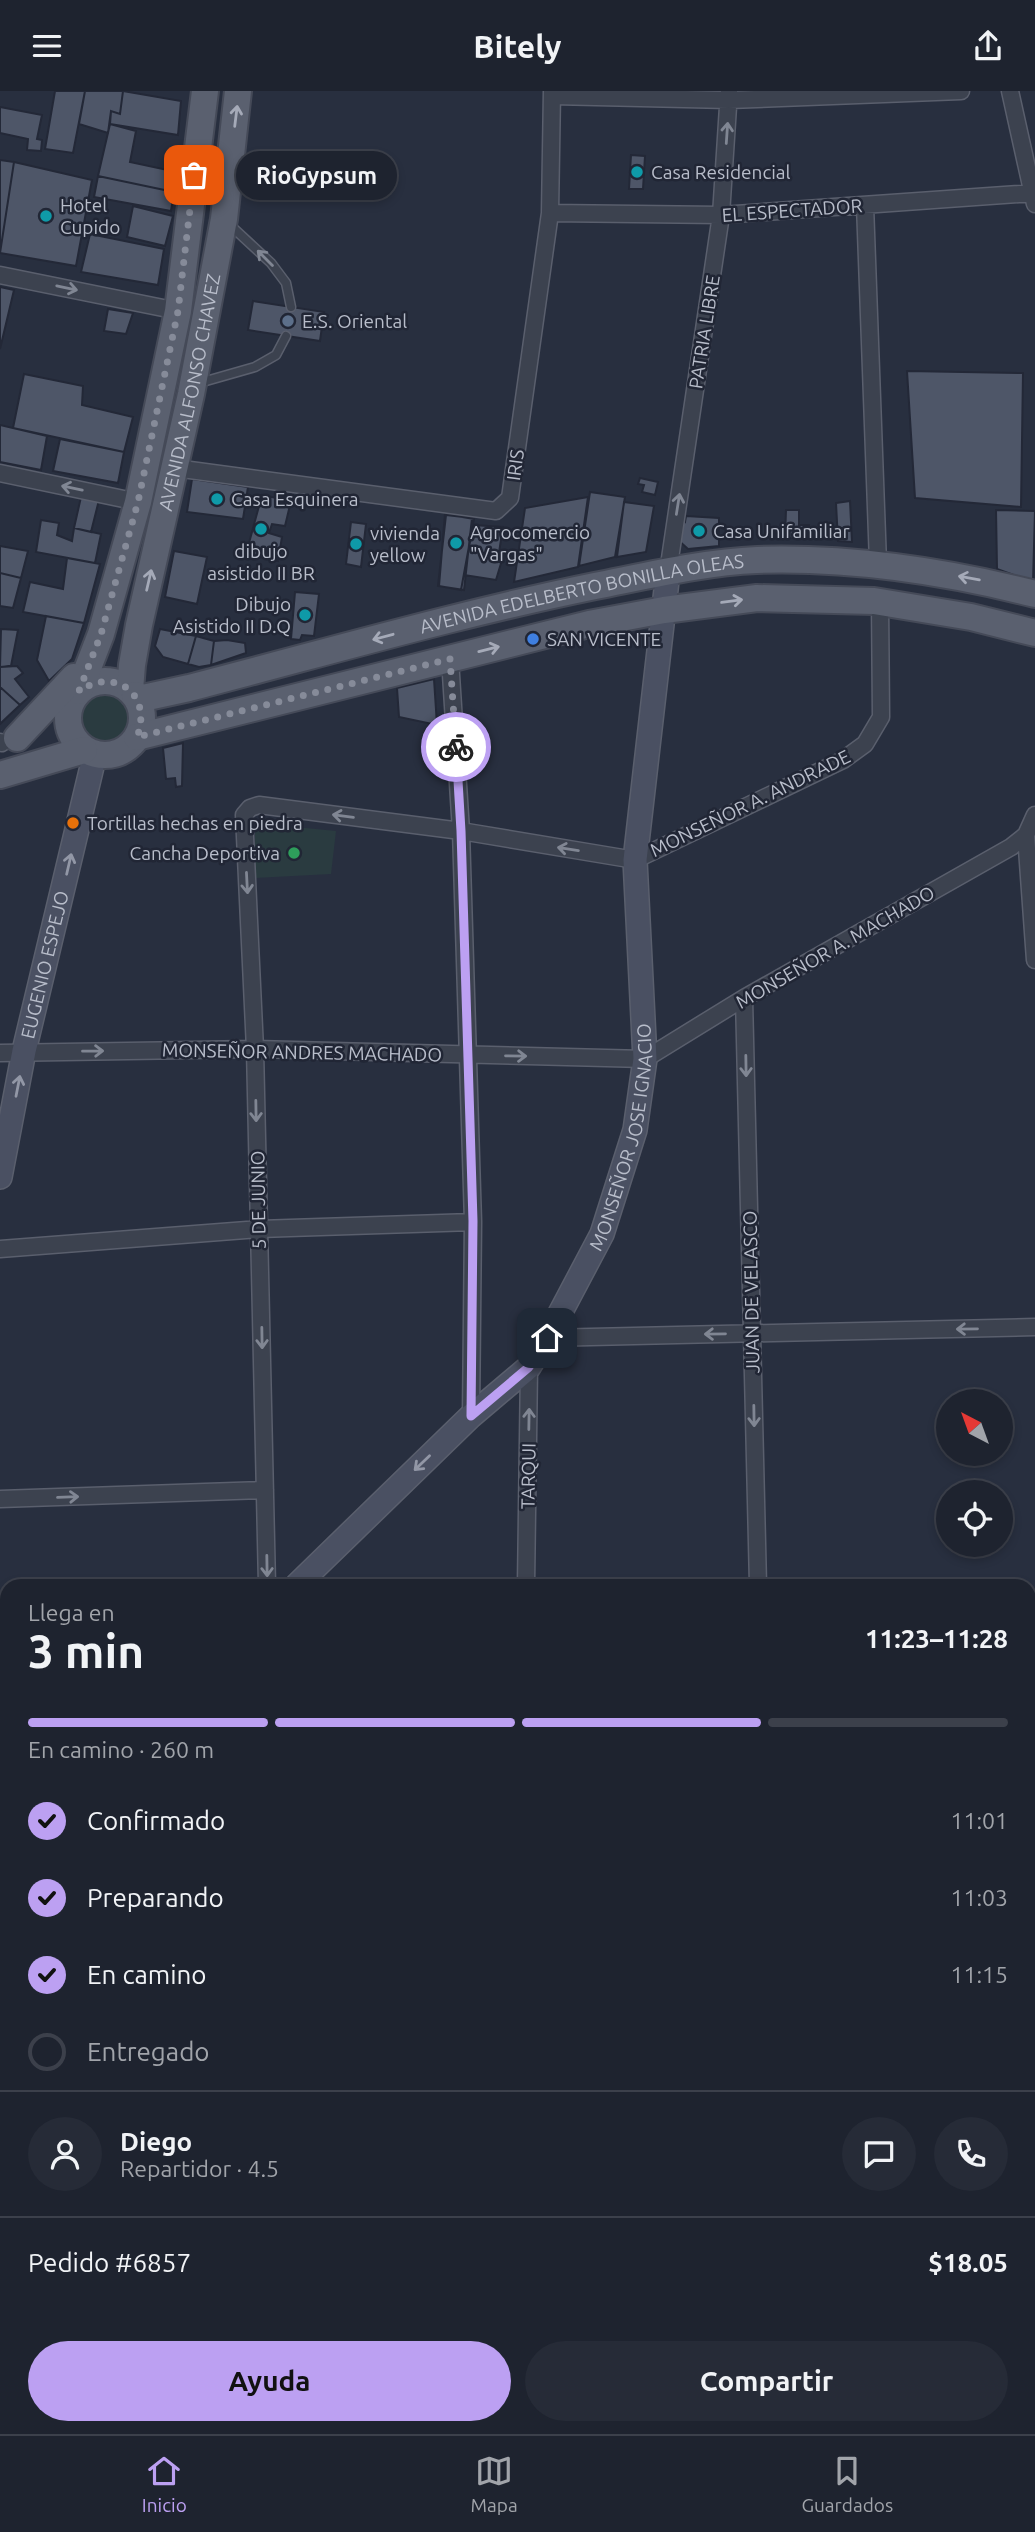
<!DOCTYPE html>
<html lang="es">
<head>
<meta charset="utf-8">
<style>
	:root { --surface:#1e232f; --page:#262b37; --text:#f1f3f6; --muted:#a1a4aa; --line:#3c404b; --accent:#bca0f2 }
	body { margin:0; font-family:Ubuntu,sans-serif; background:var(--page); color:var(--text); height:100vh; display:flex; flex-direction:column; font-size:26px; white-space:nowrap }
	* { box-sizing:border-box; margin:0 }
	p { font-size:23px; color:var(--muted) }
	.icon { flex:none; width:38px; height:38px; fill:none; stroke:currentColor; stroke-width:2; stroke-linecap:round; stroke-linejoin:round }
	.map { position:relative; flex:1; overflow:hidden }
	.details { position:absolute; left:0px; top:1488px; width:1036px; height:856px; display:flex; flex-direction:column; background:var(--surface); border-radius:21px 21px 0 0; box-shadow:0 4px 10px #0003,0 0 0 2px var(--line) }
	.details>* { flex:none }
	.needle { width:46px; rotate:319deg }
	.controls { position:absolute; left:936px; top:1298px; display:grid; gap:14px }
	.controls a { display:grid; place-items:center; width:77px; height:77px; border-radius:50%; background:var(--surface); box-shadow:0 4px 10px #0003,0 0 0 2px var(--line); font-size:35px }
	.pin { position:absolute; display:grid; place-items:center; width:60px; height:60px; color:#fff; margin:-30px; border-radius:14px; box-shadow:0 4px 10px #0006 }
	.courier { position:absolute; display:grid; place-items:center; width:70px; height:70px; margin:-35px; border:5px solid #bca0f2; border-radius:50%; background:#fff; color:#222; box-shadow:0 2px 9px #0007 }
	.bubble { position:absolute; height:49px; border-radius:24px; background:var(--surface); box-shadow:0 4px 10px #0003,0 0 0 2px var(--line); font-size:23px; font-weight:600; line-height:49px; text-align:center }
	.summary em { font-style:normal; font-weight:600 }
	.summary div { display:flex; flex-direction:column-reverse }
	.summary { display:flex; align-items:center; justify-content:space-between; height:119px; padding:0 28px }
	h1 { font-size:46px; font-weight:600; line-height:52px }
	.bar { display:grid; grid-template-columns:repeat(4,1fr); gap:10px 7px; align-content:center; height:84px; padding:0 28px }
	.bar i { height:9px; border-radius:5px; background:var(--line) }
	.bar .current { background:var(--accent) }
	.bar p { grid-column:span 4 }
	.line { display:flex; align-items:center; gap:18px; padding:0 28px; border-top:2px solid var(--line) }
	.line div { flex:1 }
	.round { display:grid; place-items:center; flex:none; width:74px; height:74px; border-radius:37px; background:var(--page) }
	ol { padding:0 28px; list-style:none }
	li { display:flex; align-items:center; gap:21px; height:77px }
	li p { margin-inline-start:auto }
	li .icon { padding:7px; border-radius:50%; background:var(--accent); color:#111; stroke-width:4 }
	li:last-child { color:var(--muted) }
	li i { width:38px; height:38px; border:4px solid var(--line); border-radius:50% }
	.action { display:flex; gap:14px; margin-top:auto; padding:14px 28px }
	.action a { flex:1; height:80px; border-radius:42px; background:var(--accent); color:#111; font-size:28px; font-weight:600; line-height:80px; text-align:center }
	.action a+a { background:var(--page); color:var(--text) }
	header { display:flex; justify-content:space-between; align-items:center; height:91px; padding:0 28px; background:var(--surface); font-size:32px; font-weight:600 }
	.dock { display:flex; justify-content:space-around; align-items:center; height:98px; border-top:2px solid var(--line); background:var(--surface); font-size:19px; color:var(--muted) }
	.dock a { display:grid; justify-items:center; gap:4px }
	.dock .current { color:var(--accent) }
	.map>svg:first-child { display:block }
</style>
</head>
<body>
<header><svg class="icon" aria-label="menu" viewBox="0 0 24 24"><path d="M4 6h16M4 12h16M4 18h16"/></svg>Bitely<svg class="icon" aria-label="share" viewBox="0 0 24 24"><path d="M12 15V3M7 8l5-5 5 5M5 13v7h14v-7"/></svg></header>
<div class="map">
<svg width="1035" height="2343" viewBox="0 0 1035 2343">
	<rect width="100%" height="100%" fill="#282f3f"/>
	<path fill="#2a3b40" d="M79 626a25 25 0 1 1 50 0a25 25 0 1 1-50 0Z
		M255,732L336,740L331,783L255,787Z"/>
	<path fill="#4e5668" stroke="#232837" stroke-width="2" d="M55,0H85L73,62L45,58Z
		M85,0H123L120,23L111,20L108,42L79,33Z
		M123,0L181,10L178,44L110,33L111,20L120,23Z
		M0,16L42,24L37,48L42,49L41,60L27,59L28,48L0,42Z
		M110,33L136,40L130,71L177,81L174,101L98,85Z
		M631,64L645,65L643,98H629Z
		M0,69L14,71L0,162Z
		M14,71L92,89L76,175L0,162Z
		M98,85L174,101L171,120L94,106Z
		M133,115L173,125L165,155L127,146Z
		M90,143L164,158L158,194L81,181Z
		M0,196L14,199L0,258Z
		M253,210L324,221L320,250L248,239Z
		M108,218L133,222L126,243L104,240Z
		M907,280L1023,282L1021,416L915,407Z
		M24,283L83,295L82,314L133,326L124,361L13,337Z
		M0,334L47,345L41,379L0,371Z
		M60,348L124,361L118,392L53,380Z
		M640,387L658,391L655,404L642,401L644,394L638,393Z
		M192,388L248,396L243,428L187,421Z
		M590,401L625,406L615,466L579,475Z
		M262,404L291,410L285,435L272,433L269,442L282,446L278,470L246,463Z
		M81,406L99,409L91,441L74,437Z
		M588,406L578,476L514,491L525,417Z
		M850,410L852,451L838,450L836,412Z
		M624,411L654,415L646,461L617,466Z
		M786,419H799V434H809L808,448L785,447Z
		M996,419L1035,420L1033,491L997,478Z
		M445,423L474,428L461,499L439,495Z
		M446,424L472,427L464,499L438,495Z
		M686,425L719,427V455L688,458L677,448L679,428L685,431Z
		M41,429L59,432L57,444L72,450L74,437L101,443L95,472L36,461Z
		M351,431L366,433L361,476L346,473Z
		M473,434L503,436L498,468L502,469L496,489L464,484Z
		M0,455L28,460L21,487L0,482Z
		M174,460L207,466L197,513L165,506Z
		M67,467L100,473L84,532L23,521L30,491L63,498Z
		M0,482L21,487L13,517L0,515Z
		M295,501L319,503L314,545L302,544L300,549L291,548Z
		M46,525L84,532L72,568L49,590L37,569Z
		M1,538L18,539L11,575L0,576Z
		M160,538L196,545L188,573L163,566L155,555Z
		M196,545L214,550L211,574L199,576L188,573Z
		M227,549L245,552L246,562L211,574L214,550Z
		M17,575L23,582L15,588L29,606L20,614L0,596V576Z
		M434,588L437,634L399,626L397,597Z
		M0,596L20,614L0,633Z
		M183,652L182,695L176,696L175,687L166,688L163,657Z"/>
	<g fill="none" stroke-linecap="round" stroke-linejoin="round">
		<defs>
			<path id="lane" d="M230,134L271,172L286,192L291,216
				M199,292L255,276L276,264L286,245"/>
			<path id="street" d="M1010,0L1035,113
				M552,5L729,9L961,0
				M865,114L878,472
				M550,122L721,124L1033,102
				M0,184L178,220
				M175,377L496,420L510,407L550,122L552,0
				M0,382L138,411
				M668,481L721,124L729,0
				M450,568L461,740L473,1131L471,1325
				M0,651L2,652
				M1035,724L1026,744L1035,869
				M744,907L758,1494
				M0,962L255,958L645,968L744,907L1011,756L1026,744
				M0,1158L259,1138L473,1131
				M547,1247L1035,1236
				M0,1408L265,1399
				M267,1494L255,958L244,724L250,717L259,714L461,740L635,769L843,669L865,653L881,626L880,511
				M526,1494L529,1276
				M1029,1628H1035
				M1029,1895H1035
				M0,1935L7,1934
				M0,2140H7
				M1029,2287H1035
				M536,2336V2343
				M778,2336V2343"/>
			<g id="secondary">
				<path id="s1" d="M0,1086L24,960L95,663"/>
				<path id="s2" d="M297,1494L471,1325L529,1276L547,1247L602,1143L635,1039L645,968L635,769L668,481"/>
				<path d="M0,1534L7,1721"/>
				<path d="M24,2336L25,2343"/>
				<path d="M281,2336V2343"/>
			</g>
			<g id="primary">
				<circle cx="105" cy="627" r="37"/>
				<path id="s3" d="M130,599L132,574L139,534L191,303L224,128L238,0"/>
				<path d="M79,600L101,543L138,411L178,220L205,0"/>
				<path id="s4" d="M135,604L143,607L189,597C324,562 458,523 595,495C646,485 705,471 757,469C852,466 944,480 1035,503"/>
				<path d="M137,646L589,533L664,519L757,507L874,510L971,526L1035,542"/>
				<path d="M17,647L74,586"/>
				<path d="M0,684L84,659"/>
			</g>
		</defs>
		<use href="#lane" stroke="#5a5f6d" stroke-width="11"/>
		<use href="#street" stroke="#5a5f6d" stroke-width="19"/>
		<use href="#secondary" stroke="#5a5f6d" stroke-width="26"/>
		<use href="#primary" stroke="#454a58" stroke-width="30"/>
		<use href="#lane" stroke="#3c424f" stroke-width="8"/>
		<use href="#street" stroke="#3c424f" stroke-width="16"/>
		<use href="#secondary" stroke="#4a5062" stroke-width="23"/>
		<use href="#primary" stroke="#5a606f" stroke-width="26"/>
	</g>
	<defs><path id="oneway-shaft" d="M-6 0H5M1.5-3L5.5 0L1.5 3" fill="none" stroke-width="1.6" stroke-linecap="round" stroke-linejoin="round" transform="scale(1.75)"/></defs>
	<g stroke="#a5aab8">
		<use href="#oneway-shaft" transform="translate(236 25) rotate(-83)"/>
		<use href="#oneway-shaft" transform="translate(969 487) rotate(-170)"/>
		<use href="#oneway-shaft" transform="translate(149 489) rotate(-77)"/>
		<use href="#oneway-shaft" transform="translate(732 510) rotate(-8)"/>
		<use href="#oneway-shaft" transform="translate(383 546) rotate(165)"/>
		<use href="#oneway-shaft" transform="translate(489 558) rotate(-14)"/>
	</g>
	<g stroke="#808693">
		<use href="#oneway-shaft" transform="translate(727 42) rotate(-86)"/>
		<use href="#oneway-shaft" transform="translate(265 167) rotate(-135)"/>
		<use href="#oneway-shaft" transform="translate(67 197) rotate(12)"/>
		<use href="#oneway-shaft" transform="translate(72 397) rotate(-168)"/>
		<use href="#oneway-shaft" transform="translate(678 413) rotate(-81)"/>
		<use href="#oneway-shaft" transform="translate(343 725) rotate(-173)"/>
		<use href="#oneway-shaft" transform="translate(568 758) rotate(-171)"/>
		<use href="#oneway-shaft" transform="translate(247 792) rotate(87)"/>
		<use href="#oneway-shaft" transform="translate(93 960) rotate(-1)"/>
		<use href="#oneway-shaft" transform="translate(516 965) rotate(1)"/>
		<use href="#oneway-shaft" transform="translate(746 975) rotate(89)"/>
		<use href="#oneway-shaft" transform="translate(256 1020) rotate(89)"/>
		<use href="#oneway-shaft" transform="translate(967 1238) rotate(179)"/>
		<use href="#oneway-shaft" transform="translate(715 1243) rotate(179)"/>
		<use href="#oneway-shaft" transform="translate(262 1247) rotate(89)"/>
		<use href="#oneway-shaft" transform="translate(754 1325) rotate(89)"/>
		<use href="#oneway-shaft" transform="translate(529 1328) rotate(-89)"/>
		<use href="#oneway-shaft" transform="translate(68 1406) rotate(-2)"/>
		<use href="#oneway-shaft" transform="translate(267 1475) rotate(89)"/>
	</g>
	<g stroke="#9297a6">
		<use href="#oneway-shaft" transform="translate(69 773) rotate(-77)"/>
		<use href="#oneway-shaft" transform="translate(18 995) rotate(-79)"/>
		<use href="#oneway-shaft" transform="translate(422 1372) rotate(136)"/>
	</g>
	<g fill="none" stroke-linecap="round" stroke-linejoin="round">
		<path stroke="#868b99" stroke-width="7" stroke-dasharray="0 12.6" d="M194,84L178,220L138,411L101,543L79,600C116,575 153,604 137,646L450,568L456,656"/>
		<path stroke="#bca0f2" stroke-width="9" d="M456,656L461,740L473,1130L471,1325L529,1276L547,1247"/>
	</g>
	<g fill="#0f9aa8" stroke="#212635" stroke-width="2.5">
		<circle cx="637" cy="81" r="7"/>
		<circle cx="46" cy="125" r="7"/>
		<circle cx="217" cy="408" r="7"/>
		<circle cx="261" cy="438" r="7"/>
		<circle cx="699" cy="440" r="7"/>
		<circle cx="456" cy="452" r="7"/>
		<circle cx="356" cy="453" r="7"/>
		<circle cx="305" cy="524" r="7"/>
	</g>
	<circle fill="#5c6f8a" stroke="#212635" stroke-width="2.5" cx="288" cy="230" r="7"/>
	<circle fill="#3f7fe0" stroke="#212635" stroke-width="2.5" cx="533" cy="548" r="7"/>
	<circle fill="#e8710a" stroke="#212635" stroke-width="2.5" cx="73" cy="732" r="7"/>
	<circle fill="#2e9e5b" stroke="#212635" stroke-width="2.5" cx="294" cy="762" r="7"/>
	<g text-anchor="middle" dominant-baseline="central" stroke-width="5" stroke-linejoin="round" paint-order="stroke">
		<g font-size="19" fill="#b8bdca" stroke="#212635" text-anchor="start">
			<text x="651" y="81">Casa Residencial</text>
			<text x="60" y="114">Hotel<tspan x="60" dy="22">Cupido</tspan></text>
			<text x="302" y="230">E.S. Oriental</text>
			<text x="231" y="408">Casa Esquinera</text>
			<text x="713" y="440">Casa Unifamiliar</text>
			<text x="470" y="441">Agrocomercio<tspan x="470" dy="22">"Vargas"</tspan></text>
			<text x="370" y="442">vivienda<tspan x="370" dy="22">yellow</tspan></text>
			<text x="261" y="460" text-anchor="middle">dibujo<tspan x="261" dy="22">asistido II BR</tspan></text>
			<text x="291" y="513" text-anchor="end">Dibujo<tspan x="291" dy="22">Asistido II D.Q</tspan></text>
			<text x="547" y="548">SAN VICENTE</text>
			<text x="87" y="732">Tortillas hechas en piedra</text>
			<text x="280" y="762" text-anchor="end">Cancha Deportiva</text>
		</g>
		<g font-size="19" fill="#b8bdca" stroke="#212635">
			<text transform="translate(792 119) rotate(-4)">EL ESPECTADOR</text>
			<text transform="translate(704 241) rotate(-81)">PATRIA LIBRE</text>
			<text stroke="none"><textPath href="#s3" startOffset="304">AVENIDA ALFONSO CHAVEZ</textPath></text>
			<text transform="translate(515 374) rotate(-82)">IRIS</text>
			<text stroke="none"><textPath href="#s4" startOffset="460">AVENIDA EDELBERTO BONILLA OLEAS</textPath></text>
			<text transform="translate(750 712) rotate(-26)">MONSEÑOR A. ANDRADE</text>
			<text transform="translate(835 856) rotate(-30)">MONSEÑOR A. MACHADO</text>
			<text stroke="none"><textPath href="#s1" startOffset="217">EUGENIO ESPEJO</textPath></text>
			<text transform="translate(302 961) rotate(1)">MONSEÑOR ANDRES MACHADO</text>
			<text stroke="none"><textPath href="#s2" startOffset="570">MONSEÑOR JOSE IGNACIO</textPath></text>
			<text transform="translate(258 1109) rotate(-91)">5 DE JUNIO</text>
			<text transform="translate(751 1201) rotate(-91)">JUAN DE VELASCO</text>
			<text transform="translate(528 1385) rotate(-89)">TARQUI</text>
		</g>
	</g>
</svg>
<div class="controls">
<a><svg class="needle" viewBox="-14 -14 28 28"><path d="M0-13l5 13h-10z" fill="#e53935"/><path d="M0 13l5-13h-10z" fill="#a1a4aa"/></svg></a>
<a><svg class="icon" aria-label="locate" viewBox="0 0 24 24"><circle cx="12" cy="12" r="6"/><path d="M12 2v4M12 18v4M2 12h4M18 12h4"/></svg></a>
</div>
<div class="pin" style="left:194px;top:84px;background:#ea580c"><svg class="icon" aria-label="bag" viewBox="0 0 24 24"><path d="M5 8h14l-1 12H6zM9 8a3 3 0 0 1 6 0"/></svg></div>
<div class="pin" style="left:547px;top:1247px;background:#1f2937"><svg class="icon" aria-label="home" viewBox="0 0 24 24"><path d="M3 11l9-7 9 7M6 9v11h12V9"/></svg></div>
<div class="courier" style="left:456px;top:656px"><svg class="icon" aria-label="bike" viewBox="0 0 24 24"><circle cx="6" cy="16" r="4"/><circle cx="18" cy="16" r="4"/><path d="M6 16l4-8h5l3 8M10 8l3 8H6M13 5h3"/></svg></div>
<div class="bubble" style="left:236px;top:60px;width:161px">RioGypsum</div>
<section class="details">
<div class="summary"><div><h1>3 min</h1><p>Llega en</p></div><em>11:23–11:28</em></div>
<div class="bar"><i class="current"></i><i class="current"></i><i class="current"></i><i></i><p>En camino · 260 m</p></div>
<ol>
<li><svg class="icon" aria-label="check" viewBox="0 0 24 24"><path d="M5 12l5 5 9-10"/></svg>Confirmado<p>11:01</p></li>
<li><svg class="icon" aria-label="check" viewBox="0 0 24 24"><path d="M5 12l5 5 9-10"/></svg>Preparando<p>11:03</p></li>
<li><svg class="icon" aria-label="check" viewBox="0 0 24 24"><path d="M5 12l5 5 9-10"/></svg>En camino<p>11:15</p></li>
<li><i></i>Entregado</li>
</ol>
<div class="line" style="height:126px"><a class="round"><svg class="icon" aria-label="person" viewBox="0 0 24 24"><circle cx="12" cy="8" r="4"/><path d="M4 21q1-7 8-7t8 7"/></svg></a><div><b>Diego</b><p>Repartidor · 4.5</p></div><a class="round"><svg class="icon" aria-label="chat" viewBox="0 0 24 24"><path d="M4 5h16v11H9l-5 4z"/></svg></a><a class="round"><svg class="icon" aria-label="phone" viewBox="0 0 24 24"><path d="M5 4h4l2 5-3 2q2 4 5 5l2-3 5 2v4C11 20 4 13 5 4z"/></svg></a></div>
<div class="line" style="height:91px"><div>Pedido #6857</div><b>$18.05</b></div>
<div class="action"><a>Ayuda</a><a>Compartir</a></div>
</section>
</div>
<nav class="dock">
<a class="current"><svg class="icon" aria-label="home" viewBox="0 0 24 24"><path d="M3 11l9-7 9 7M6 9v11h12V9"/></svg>Inicio</a>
<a><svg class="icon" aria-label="map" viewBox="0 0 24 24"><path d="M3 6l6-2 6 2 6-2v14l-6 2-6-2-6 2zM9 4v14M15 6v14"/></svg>Mapa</a>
<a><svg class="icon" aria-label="saved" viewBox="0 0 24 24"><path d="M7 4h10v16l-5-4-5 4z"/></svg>Guardados</a>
</nav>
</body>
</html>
